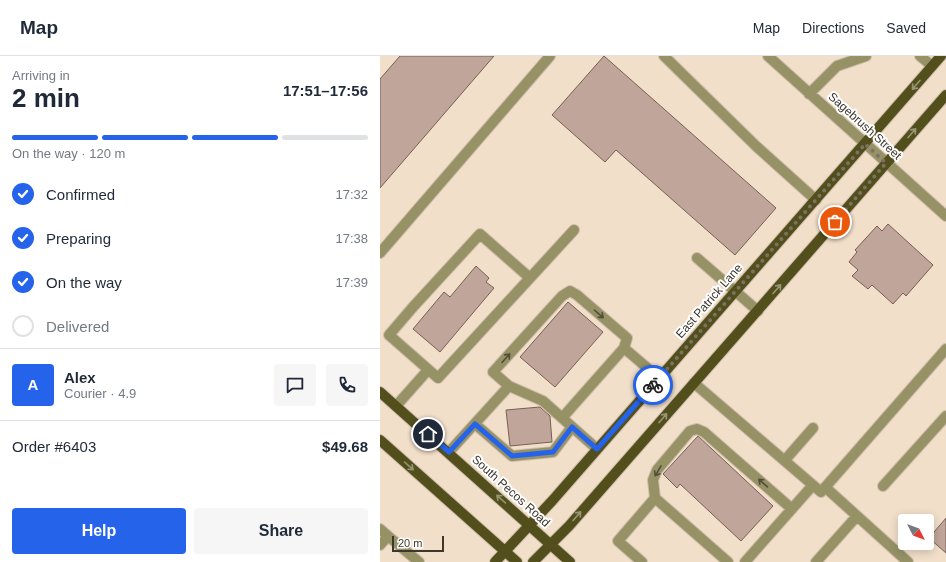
<!DOCTYPE html>
<html lang="en">
<head>
<meta charset="utf-8">
<style>
	:root { --surface:#fff; --page:#f6f6f7; --text:#1f2937; --muted:#747a83; --line:#e0e1e3; --accent:#2563eb }
	body { margin:0; font-family:Helvetica,sans-serif; background:var(--page); color:var(--text); height:100vh; display:flex; flex-direction:column; font-size:15px; white-space:nowrap }
	* { box-sizing:border-box; margin:0 }
	p { font-size:13px; color:var(--muted) }
	.icon { flex:none; width:22px; height:22px; fill:none; stroke:currentColor; stroke-width:2; stroke-linecap:round; stroke-linejoin:round }
	.map { position:relative; flex:1; overflow:hidden }
	.drawer { display:flex; flex-direction:column; background:var(--surface); width:380px }
	.drawer>* { flex:none }
	.needle { width:26px; rotate:132deg }
	.buttons { position:absolute; left:518px; top:458px; display:grid; gap:8px }
	.buttons a { display:grid; place-items:center; width:36px; height:36px; border-radius:4px; background:var(--surface); box-shadow:0 2px 10px #0003; font-size:20px }
	.scale { position:absolute; left:12px; bottom:10px; width:52px; box-sizing:border-box; padding-left:4px; border:2px solid #3d372e; border-top:0; font-size:11px; line-height:14px; white-space:nowrap; color:#3d372e; -webkit-text-stroke:3px #fff; paint-order:stroke }
	.pin { position:absolute; display:grid; place-items:center; width:34px; height:34px; color:#fff; margin:-17px; border:2px solid #fff; border-radius:50%; box-shadow:0 1px 4px #0007 }
	.courier { position:absolute; display:grid; place-items:center; width:40px; height:40px; margin:-20px; border:3px solid #2563eb; border-radius:50%; background:#fff; color:#222; box-shadow:0 1px 5px #0007 }
	.head em { font-style:normal; font-weight:600 }
	.head div { display:flex; flex-direction:column-reverse }
	.head { display:flex; align-items:center; justify-content:space-between; height:68px; padding:0 12px }
	h1 { font-size:26px; font-weight:600; line-height:30px }
	.bar { display:grid; grid-template-columns:repeat(4,1fr); gap:6px 4px; align-content:center; height:48px; padding:0 12px }
	.bar i { height:5px; border-radius:3px; background:var(--line) }
	.bar .current { background:var(--accent) }
	.bar p { grid-column:span 4 }
	.line { display:flex; align-items:center; gap:10px; padding:0 12px; border-top:1px solid var(--line) }
	.line div { flex:1 }
	.round { display:grid; place-items:center; flex:none; width:42px; height:42px; border-radius:4px; background:var(--page) }
	ol { padding:0 12px; list-style:none }
	li { display:flex; align-items:center; gap:12px; height:44px }
	li p { margin-inline-start:auto }
	li .icon { padding:4px; border-radius:50%; background:var(--accent); color:#fff; stroke-width:4 }
	li:last-child { color:var(--muted) }
	li i { width:22px; height:22px; border:2px solid var(--line); border-radius:50% }
	.primary-button { display:flex; gap:8px; margin-top:auto; padding:8px 12px }
	.primary-button a { flex:1; height:46px; border-radius:4px; background:var(--accent); color:#fff; font-size:16px; font-weight:600; line-height:46px; text-align:center }
	.primary-button a+a { background:var(--page); color:var(--text) }
	header { display:flex; align-items:center; gap:24px; box-sizing:border-box; height:56px; padding:0 20px; background:var(--surface); border-bottom:1px solid var(--line) }
	header strong { font-size:19px }
	nav { display:flex; gap:22px; margin-inline-start:auto; font-size:14px }
	main { display:flex; flex:1; min-height:0 }
	.map>svg:first-child { display:block }
</style>
</head>
<body>
<header>
<strong>Map</strong>
<nav><a>Map</a><a>Directions</a><a>Saved</a></nav>
</header>
<main>
<section class="drawer">
<div class="head"><div><h1>2 min</h1><p>Arriving in</p></div><em>17:51–17:56</em></div>
<div class="bar"><i class="current"></i><i class="current"></i><i class="current"></i><i></i><p>On the way · 120 m</p></div>
<ol>
<li><svg class="icon" aria-label="check" viewBox="0 0 24 24"><path d="M5 12l5 5 9-10"/></svg>Confirmed<p>17:32</p></li>
<li><svg class="icon" aria-label="check" viewBox="0 0 24 24"><path d="M5 12l5 5 9-10"/></svg>Preparing<p>17:38</p></li>
<li><svg class="icon" aria-label="check" viewBox="0 0 24 24"><path d="M5 12l5 5 9-10"/></svg>On the way<p>17:39</p></li>
<li><i></i>Delivered</li>
</ol>
<div class="line" style="height:72px"><b class="round" style="background:var(--accent);color:#fff">A</b><div><b>Alex</b><p>Courier · 4.9</p></div><a class="round"><svg class="icon" aria-label="chat" viewBox="0 0 24 24"><path d="M4 5h16v11H9l-5 4z"/></svg></a><a class="round"><svg class="icon" aria-label="phone" viewBox="0 0 24 24"><path d="M5 4h4l2 5-3 2q2 4 5 5l2-3 5 2v4C11 20 4 13 5 4z"/></svg></a></div>
<div class="line" style="height:52px"><div>Order #6403</div><b>$49.68</b></div>
<div class="primary-button"><a>Help</a><a>Share</a></div>
</section>
<div class="map">
<svg width="566" height="506" viewBox="0 0 566 506">
	<rect width="100%" height="100%" fill="#f1dfc9"/>
	<path fill="#c0a59a" stroke="#785f55" d="M20,0H114L0,132V23Z
		M224,0L396,152L355,199L236,94L225,106L172,59Z
		M508,168L553,209L526,240L523,237L513,248L492,229L488,233L472,220L478,214L469,206L477,196L475,194L497,170L502,175Z
		M96,210L109,222L106,226L114,232L60,296L33,273L64,236L70,241Z
		M188,246L223,276L175,331L140,301Z
		M160,351L170,360L172,386L130,390L126,354Z
		M318,380L393,450L361,485L300,428L297,432L283,418Z
		M566,462V497L549,482Z"/>
	<g fill="none" stroke-linecap="round" stroke-linejoin="round">
		<defs>
			<path id="minor" d="M284,0L376,90L436,144
				M388,0L566,160
				M540,0L552,10
				M429,38L457,10L486,0
				M100,178L150,222L58,322L9,279L33,251Z
				M0,197L170,0
				M317,202L378,255
				M150,222L194,174
				M244,292L279,322
				M314,327L441,436L566,293
				M129,330L113,316L182,240L190,235L197,239L247,282L244,292L182,362
				M16,350L48,314
				M95,368L132,400L173,396L192,371
				M69,396L129,330L163,345L217,393
				M405,404L433,372
				M503,430L566,360
				M445,431L528,506
				M275,442L273,424L277,414L310,375L317,373L324,376L412,453
				M0,473L8,480L0,489
				M8,480L39,506
				M262,506L238,485L275,442L348,506
				M365,506L433,429
				M436,506L477,460"/>
			<path id="major" d="M0,336L190,506
				M0,384L137,506
				M115,506L172,445L561,0
				M153,506L189,470L566,39"/>
		</defs>
		<use href="#minor" stroke="#cdbdaa" stroke-width="12"/>
		<use href="#major" stroke="#cdbdaa" stroke-width="12"/>
		<use href="#minor" stroke="#969266" stroke-width="10"/>
		<use href="#major" stroke="#534f1d" stroke-width="10"/>
	</g>
	<defs><path id="oneway-shaft" d="M-6 0H5M1.5-3L5.5 0L1.5 3" fill="none" stroke-width="1.6" stroke-linecap="round" stroke-linejoin="round"/></defs>
	<g stroke="#989577">
		<use href="#oneway-shaft" transform="translate(536 29) rotate(131)"/>
		<use href="#oneway-shaft" transform="translate(532 77) rotate(-49)"/>
		<use href="#oneway-shaft" transform="translate(397 233) rotate(-49)"/>
		<use href="#oneway-shaft" transform="translate(283 362) rotate(-49)"/>
		<use href="#oneway-shaft" transform="translate(29 410) rotate(42)"/>
		<use href="#oneway-shaft" transform="translate(121 443) rotate(-138)"/>
		<use href="#oneway-shaft" transform="translate(197 460) rotate(-49)"/>
	</g>
	<g stroke="#534e3c">
		<use href="#oneway-shaft" transform="translate(219 258) rotate(41)"/>
		<use href="#oneway-shaft" transform="translate(126 302) rotate(-48)"/>
		<use href="#oneway-shaft" transform="translate(278 415) rotate(120)"/>
		<use href="#oneway-shaft" transform="translate(383 427) rotate(-139)"/>
	</g>
	<g fill="none" stroke-linecap="round" stroke-linejoin="round">
		<path stroke="#7c7264" stroke-width="4" stroke-dasharray="0 7.2" d="M273,329L485,88L506,107L455,166"/>
		<path stroke="#2563eb" stroke-width="5" d="M48,378L69,396L95,368L132,400L173,396L192,371L217,393L273,329"/>
	</g>
	<g text-anchor="middle" dominant-baseline="central" stroke-width="4" stroke-linejoin="round" paint-order="stroke">
		<g font-size="12" fill="#3d372e" stroke="#fff">
			<text transform="translate(485 70) rotate(42)">Sagebrush Street</text>
			<text transform="translate(329 245) rotate(-49)">East Patrick Lane</text>
			<text transform="translate(131 435) rotate(42)">South Pecos Road</text>
		</g>
	</g>
</svg>
<div class="buttons">
<a><svg class="needle" viewBox="-14 -14 28 28"><path d="M0-13l5 13h-10z" fill="#e53935"/><path d="M0 13l5-13h-10z" fill="#747a83"/></svg></a>
</div>
<div class="scale">20 m</div>
<div class="pin" style="left:455px;top:166px;background:#ea580c"><svg class="icon" aria-label="bag" viewBox="0 0 24 24"><path d="M5 8h14l-1 12H6zM9 8a3 3 0 0 1 6 0"/></svg></div>
<div class="pin" style="left:48px;top:378px;background:#1f2937"><svg class="icon" aria-label="home" viewBox="0 0 24 24"><path d="M3 11l9-7 9 7M6 9v11h12V9"/></svg></div>
<div class="courier" style="left:273px;top:329px"><svg class="icon" aria-label="bike" viewBox="0 0 24 24"><circle cx="6" cy="16" r="4"/><circle cx="18" cy="16" r="4"/><path d="M6 16l4-8h5l3 8M10 8l3 8H6M13 5h3"/></svg></div>
</div>
</main>
</body>
</html>
